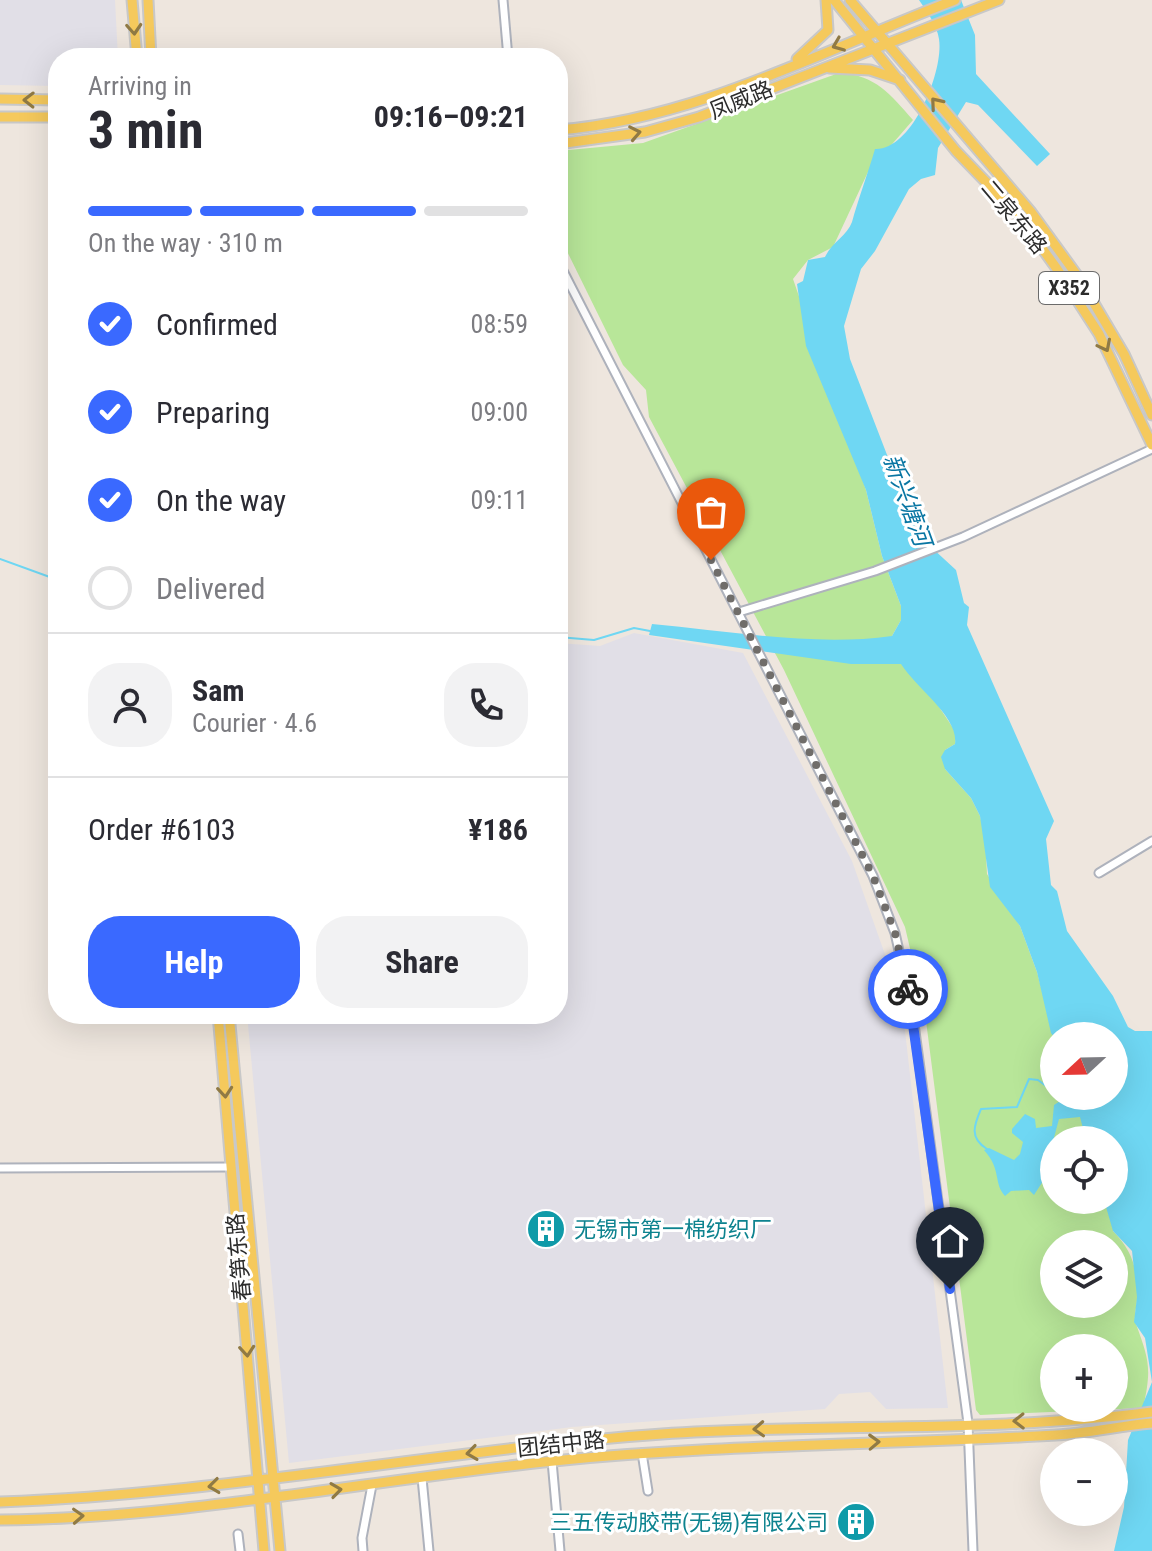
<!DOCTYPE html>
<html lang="en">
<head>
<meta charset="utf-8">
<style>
	:root { --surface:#fff; --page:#f2f2f3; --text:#2b2b33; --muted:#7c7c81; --line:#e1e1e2; --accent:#3a69ff }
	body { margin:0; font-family:"Roboto Condensed","Noto Sans SC",sans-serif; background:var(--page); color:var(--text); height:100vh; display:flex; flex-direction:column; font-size:30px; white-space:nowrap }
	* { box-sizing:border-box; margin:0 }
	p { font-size:26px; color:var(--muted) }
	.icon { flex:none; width:44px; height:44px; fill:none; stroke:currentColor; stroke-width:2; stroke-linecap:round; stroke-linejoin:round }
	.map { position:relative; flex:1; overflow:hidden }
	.side { position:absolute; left:48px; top:48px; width:520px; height:976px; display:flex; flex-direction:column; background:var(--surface); border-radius:32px; box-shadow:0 8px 32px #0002 }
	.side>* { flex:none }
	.needle { width:52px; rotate:248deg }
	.controls { position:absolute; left:1040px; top:1022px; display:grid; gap:16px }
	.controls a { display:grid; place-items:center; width:88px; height:88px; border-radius:50%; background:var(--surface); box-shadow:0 8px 32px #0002; font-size:40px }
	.pin { position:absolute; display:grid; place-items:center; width:68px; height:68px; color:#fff; margin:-82px -34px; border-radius:50% 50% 50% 0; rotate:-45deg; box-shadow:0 0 8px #0007 }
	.pin .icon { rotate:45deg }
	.courier { position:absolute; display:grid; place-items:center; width:80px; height:80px; margin:-40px; border:6px solid #3a69ff; border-radius:50%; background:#fff; color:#222; box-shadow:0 2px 10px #0007 }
	.head em { font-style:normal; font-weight:700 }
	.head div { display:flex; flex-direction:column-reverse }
	.head { display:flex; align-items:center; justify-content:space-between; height:136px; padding:0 40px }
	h1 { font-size:52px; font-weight:700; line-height:60px }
	.bar { display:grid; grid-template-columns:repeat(4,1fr); gap:12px 8px; align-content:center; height:96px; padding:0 40px }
	.bar i { height:10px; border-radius:6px; background:var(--line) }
	.bar .current { background:var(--accent) }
	.bar p { grid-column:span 4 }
	.line { display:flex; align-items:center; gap:20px; padding:0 40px; border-top:2px solid var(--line) }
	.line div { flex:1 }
	.round { display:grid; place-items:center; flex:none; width:84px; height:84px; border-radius:32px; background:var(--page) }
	ol { padding:0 40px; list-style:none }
	li { display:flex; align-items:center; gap:24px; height:88px }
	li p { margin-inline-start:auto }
	li .icon { padding:8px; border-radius:50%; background:var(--accent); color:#fff; stroke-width:4 }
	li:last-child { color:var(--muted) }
	li i { width:44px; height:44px; border:4px solid var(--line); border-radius:50% }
	.button { display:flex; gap:16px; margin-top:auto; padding:16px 40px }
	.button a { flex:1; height:92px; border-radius:32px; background:var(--accent); color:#fff; font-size:32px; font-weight:700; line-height:92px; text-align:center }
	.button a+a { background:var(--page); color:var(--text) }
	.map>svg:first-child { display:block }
</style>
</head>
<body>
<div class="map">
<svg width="1152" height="1551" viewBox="0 0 1152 1551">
	<rect width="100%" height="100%" fill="#eee6de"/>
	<path fill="#e1dfe7" d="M0,0H115L118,58H58V86L0,85Z
		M634,633L743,653L852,861L894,980L905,1031L948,1408L886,1409L870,1392L839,1394L825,1409L572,1427L289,1463L247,1014H558V643L600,646Z"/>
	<path fill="#b8e699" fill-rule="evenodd" d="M839,73C876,75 890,94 913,120L868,172L833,247L808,260L793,279L866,490L882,556L901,606V620L892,636L957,734L955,744L945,750V769L971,798L980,816L985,837L987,874L1020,926L1037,972L1054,1037V1096H1078L1089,1140H1054V1200H1113V1231C1133,1252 1138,1269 1137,1299C1137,1307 1133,1317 1136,1324C1149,1360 1152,1368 1143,1408L980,1415L976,1410L925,1013L905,927L784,670L649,417L646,390L623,365L558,233V151L643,143ZM1054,1244H1114V1304H1054ZM1054,1348H1114V1408H1054Z"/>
	<path fill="#6fd7f3" d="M919,0H961L975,35L976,74L1050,154L1037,166L978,105L966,102L938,148L935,175L921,179L909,189L875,251L861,269L844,326L850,359L918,535L956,570L964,603L969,607L967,625L1054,821L1046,839L1051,885L1057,891L1067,931L1113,996L1128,1027L1135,1031H1152V1382L1145,1338L1134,1322L1137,1297L1132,1251L1113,1231L1104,1200H1114V1140H1086L1080,1117L1059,1119L1052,1145L1044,1155L1045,1178L1034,1195L1029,1190L1011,1191L1005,1196C993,1183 1002,1170 984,1150L989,1148L1014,1160L1020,1154L1023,1142L1012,1133V1129L1025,1114L1035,1119L1036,1128L1052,1126L1054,1105L1068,1096H1114V1036L1054,1037L1051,1033L1037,972L1020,926L990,887L980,816L971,798L945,769L941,757L945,750L955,744C959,717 916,688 901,664H851L649,635L652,624C730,631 814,647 892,636L901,620V606L882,556L866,490L806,346L797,284L803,281L808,260L825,257C832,242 847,236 852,222C858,200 868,173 875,149C912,151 944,71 939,39C937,25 927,12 919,0Z
		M1152,1382V1551H1114L1124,1507L1128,1440Z"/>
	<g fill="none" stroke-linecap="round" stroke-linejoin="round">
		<path stroke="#6fd7f3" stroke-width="2" d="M0,559L58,580
			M558,637L594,640L634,628L650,631
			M1057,1096L1062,1102
			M987,1149C969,1138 974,1125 981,1109L1017,1107L1029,1079L1038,1080L1054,1092"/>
		<defs>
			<path id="minor" d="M503,0L508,58
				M558,261L873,876L895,933L912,1009L968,1423L973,1551
				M739,612L875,571L963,537L1152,449
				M1099,873L1152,841
				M0,1168L231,1167
				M642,1453L648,1491
				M552,1461L560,1551
				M422,1478L429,1551
				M238,1534L240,1551
				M363,1551L362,1538L372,1485"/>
			<path id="major" d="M132,0L137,58
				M148,0L151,58
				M834,0L956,151L1018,215L1057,269L1099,334L1152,445
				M850,0L1031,212L1079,278L1124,354L1152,415
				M797,59L828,30L826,0
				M829,68L870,70L900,80
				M0,99L58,100
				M0,117H58
				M558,130C697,119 826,49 955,0
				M558,144L645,132L699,117L999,0
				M218,1014L264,1551
				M229,1014L280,1551
				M0,1502C222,1494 441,1450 662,1434C825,1423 990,1433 1152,1412
				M0,1520C186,1518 369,1480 554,1461C721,1444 889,1445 1056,1435C1088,1433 1120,1426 1152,1423"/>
		</defs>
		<use href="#minor" stroke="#aeb2bc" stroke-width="11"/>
		<use href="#major" stroke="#c8c8c8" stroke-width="13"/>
		<use href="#minor" stroke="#fff" stroke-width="7"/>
		<use href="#major" stroke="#f5c95c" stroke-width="9"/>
	</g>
	<defs><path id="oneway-chevron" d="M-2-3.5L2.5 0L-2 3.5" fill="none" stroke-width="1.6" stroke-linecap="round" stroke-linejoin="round" transform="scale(2)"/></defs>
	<g stroke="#907a44">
		<use href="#oneway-chevron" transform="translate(134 29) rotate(86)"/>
		<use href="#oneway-chevron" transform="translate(838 45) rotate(158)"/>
		<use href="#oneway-chevron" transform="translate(29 100) rotate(-179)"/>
		<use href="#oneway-chevron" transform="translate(936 103) rotate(-130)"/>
		<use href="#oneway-chevron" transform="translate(635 133) rotate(-11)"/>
		<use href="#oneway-chevron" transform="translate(1105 346) rotate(63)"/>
		<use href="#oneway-chevron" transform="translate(225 1092) rotate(85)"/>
		<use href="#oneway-chevron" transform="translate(247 1351) rotate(85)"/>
		<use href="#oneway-chevron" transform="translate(1019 1421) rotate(179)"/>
		<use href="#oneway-chevron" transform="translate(759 1429) rotate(177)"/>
		<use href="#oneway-chevron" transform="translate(874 1442) rotate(-2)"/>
		<use href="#oneway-chevron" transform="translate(472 1453) rotate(172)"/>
		<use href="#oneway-chevron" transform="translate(214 1486) rotate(173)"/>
		<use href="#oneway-chevron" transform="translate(336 1490) rotate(-8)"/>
		<use href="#oneway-chevron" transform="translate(78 1516) rotate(-3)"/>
	</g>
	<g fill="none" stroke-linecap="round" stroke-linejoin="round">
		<path stroke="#706d6a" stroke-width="8" stroke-dasharray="0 14.4" d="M711,560L873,876L895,933L908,989"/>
		<path stroke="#3a69ff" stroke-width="10" d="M908,989L950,1289"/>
	</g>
	<defs>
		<symbol id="building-disc" viewBox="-11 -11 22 22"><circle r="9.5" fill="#0f9aa8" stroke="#fff"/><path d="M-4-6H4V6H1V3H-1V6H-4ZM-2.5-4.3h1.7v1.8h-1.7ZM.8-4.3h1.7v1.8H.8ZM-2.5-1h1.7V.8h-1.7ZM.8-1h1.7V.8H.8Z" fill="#fff"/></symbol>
	</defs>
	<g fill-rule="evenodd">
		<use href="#building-disc" x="524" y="1207" width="44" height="44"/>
		<use href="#building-disc" x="834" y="1500" width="44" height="44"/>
	</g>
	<g text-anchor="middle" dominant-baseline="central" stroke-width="6" stroke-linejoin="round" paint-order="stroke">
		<rect fill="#fff" stroke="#6b6b6b" stroke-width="2" x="1039" y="272" width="60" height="32" rx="6"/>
		<g font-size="20" font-weight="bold" fill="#2c2c2c">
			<text x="1069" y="288">X352</text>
		</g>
		<g font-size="22" fill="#2c2c2c" stroke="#fff">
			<text transform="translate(741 100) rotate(-22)">凤威路</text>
			<text transform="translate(1014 217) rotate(50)">二泉东路</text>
			<text transform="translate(239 1257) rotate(-95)">春笋东路</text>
			<text transform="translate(561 1444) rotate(-6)">团结中路</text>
		</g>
		<g font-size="22" fill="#0d838f" stroke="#fff" text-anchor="start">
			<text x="574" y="1229">无锡市第一棉纺织厂</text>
			<text x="828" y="1522" text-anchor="end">三五传动胶带(无锡)有限公司</text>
		</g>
		<g font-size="24" font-style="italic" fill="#0976a3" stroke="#fff">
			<text transform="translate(907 500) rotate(70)">新兴塘河</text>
		</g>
	</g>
</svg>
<div class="controls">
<a><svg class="needle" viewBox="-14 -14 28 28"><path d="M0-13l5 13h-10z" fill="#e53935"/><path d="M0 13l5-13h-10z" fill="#7c7c81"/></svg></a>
<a><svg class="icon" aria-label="locate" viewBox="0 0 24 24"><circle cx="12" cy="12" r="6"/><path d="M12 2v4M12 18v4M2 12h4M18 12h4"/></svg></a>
<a><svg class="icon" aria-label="layers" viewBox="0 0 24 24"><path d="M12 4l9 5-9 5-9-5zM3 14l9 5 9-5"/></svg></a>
<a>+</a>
<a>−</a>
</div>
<div class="pin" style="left:711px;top:560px;background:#ea580c"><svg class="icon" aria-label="bag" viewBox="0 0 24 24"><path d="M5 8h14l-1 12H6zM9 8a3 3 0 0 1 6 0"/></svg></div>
<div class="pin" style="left:950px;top:1289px;background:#1f2937"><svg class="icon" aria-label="home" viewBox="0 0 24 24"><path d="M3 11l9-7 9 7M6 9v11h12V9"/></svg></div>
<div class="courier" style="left:908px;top:989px"><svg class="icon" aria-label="bike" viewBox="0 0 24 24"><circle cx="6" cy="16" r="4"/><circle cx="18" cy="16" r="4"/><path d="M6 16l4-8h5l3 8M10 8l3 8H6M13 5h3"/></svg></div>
<section class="side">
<div class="head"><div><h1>3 min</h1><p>Arriving in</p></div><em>09:16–09:21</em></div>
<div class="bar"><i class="current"></i><i class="current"></i><i class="current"></i><i></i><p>On the way · 310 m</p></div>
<ol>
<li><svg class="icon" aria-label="check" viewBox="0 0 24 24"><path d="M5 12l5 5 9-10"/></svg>Confirmed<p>08:59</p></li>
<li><svg class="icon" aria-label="check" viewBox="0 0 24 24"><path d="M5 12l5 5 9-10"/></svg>Preparing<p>09:00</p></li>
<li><svg class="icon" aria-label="check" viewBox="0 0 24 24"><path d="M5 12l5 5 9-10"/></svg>On the way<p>09:11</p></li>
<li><i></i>Delivered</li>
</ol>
<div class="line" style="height:144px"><a class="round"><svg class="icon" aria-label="person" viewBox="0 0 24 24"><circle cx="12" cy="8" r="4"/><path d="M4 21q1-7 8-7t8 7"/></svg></a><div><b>Sam</b><p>Courier · 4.6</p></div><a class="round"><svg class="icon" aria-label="phone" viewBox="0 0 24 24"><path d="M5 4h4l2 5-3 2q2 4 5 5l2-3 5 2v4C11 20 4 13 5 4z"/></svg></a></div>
<div class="line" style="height:104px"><div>Order #6103</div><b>¥186</b></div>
<div class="button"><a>Help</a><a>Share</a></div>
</section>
</div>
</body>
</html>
